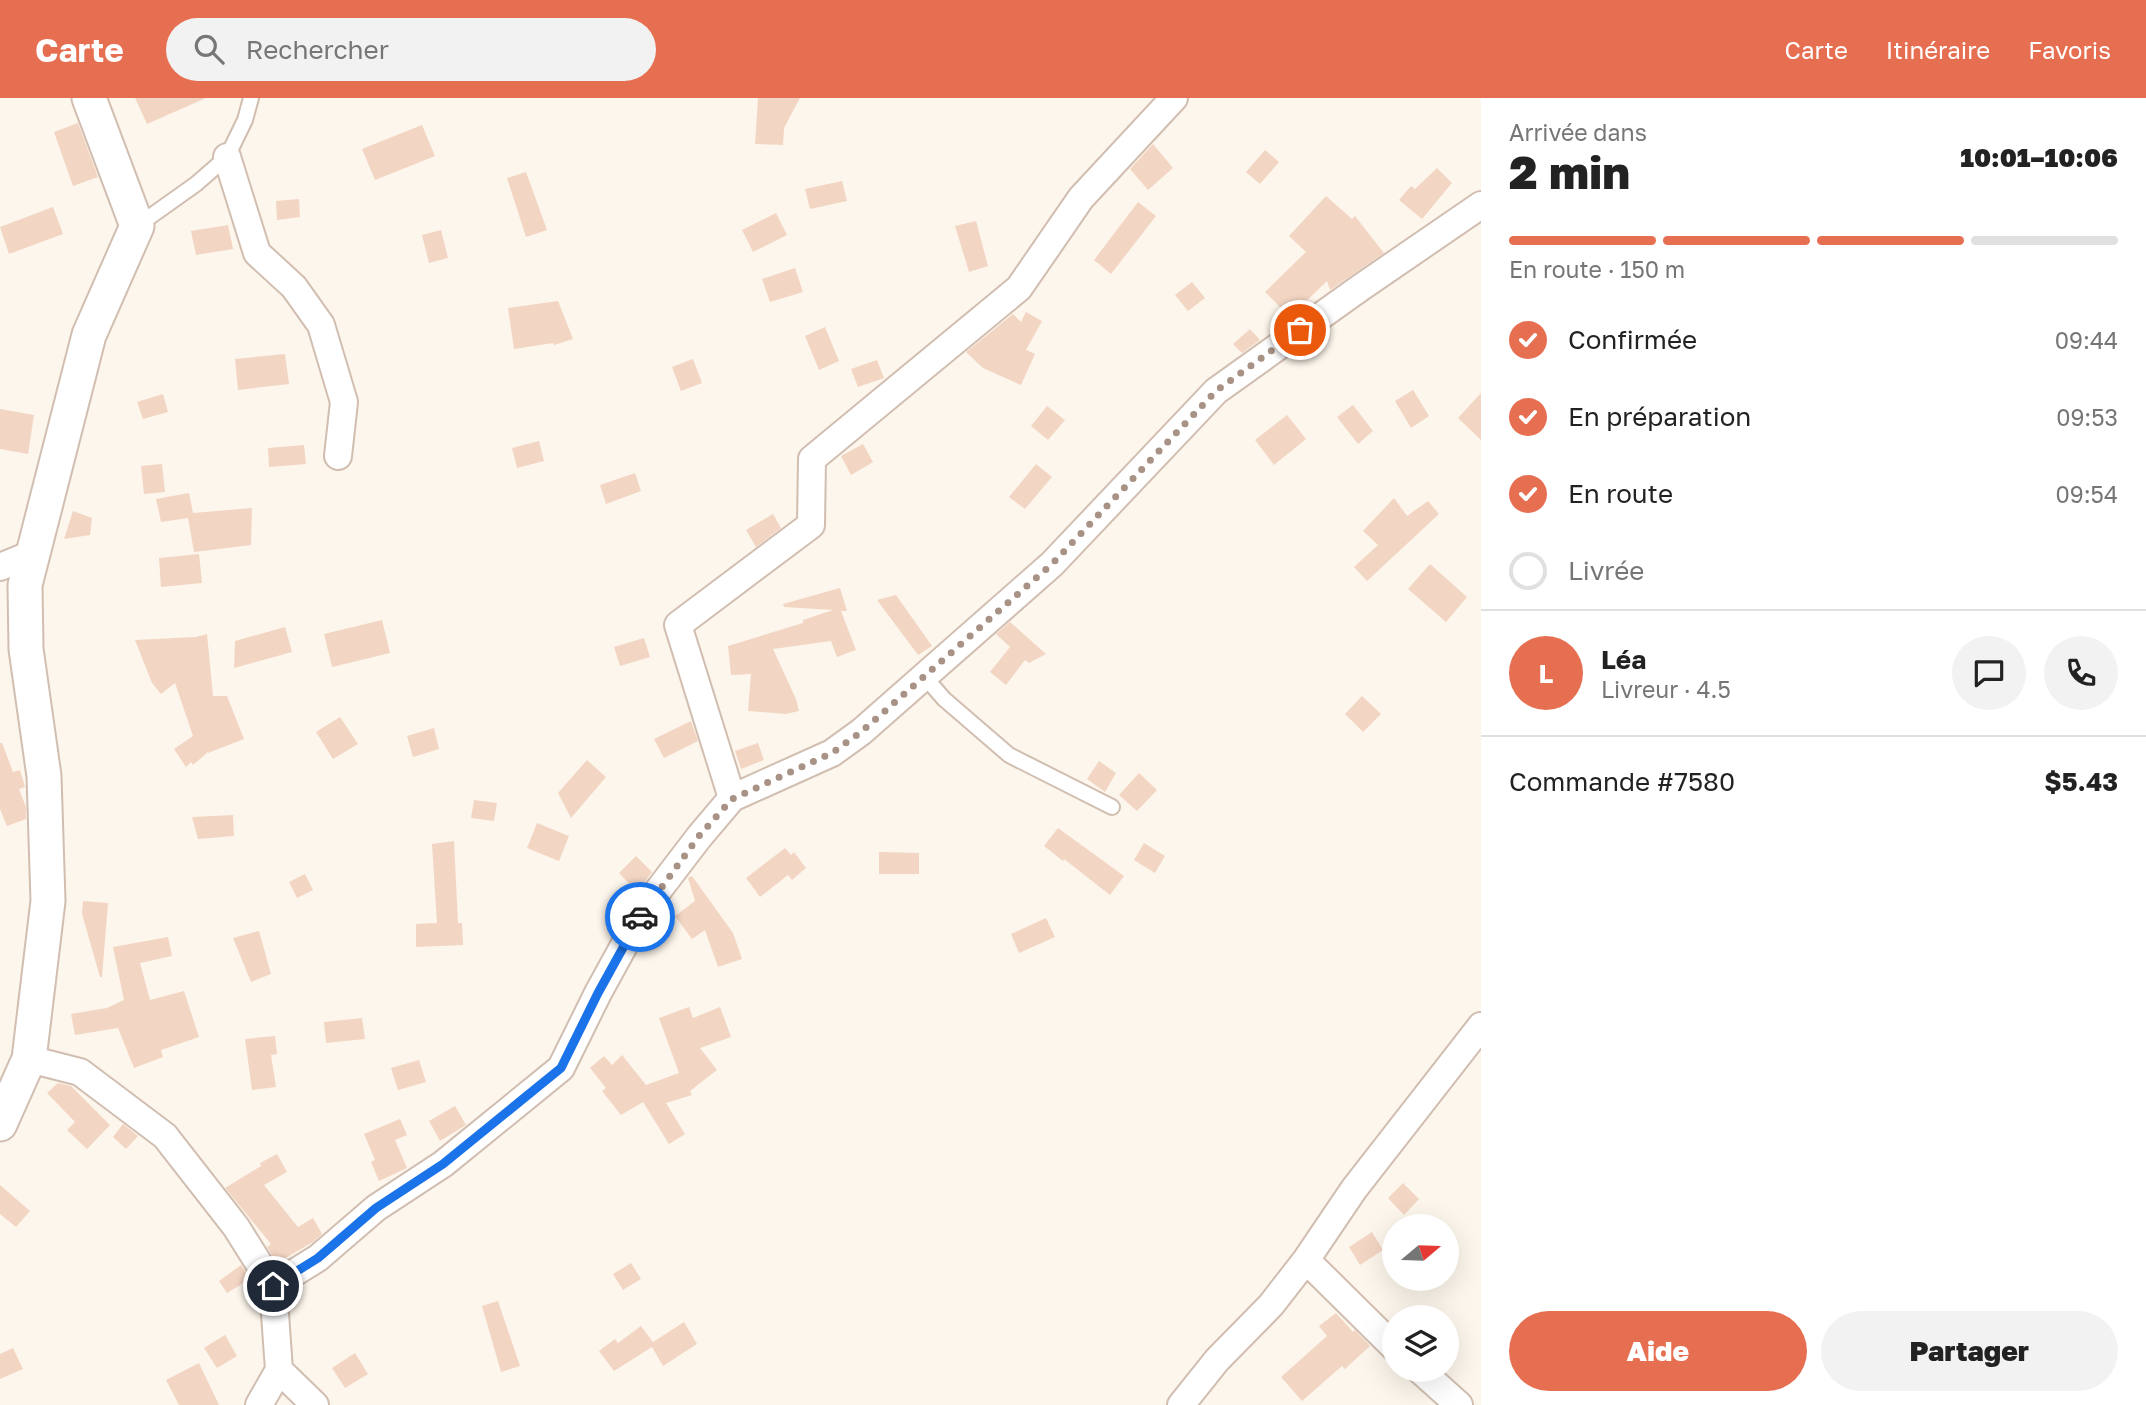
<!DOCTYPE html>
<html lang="fr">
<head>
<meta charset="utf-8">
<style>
	:root { --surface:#fff; --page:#f2f2f2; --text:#222; --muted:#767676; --line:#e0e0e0; --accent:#e76f51 }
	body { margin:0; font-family:"Golos Text",sans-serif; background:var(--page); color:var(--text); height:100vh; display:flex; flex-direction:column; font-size:26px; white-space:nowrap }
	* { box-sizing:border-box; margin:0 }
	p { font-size:23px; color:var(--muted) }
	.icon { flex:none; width:38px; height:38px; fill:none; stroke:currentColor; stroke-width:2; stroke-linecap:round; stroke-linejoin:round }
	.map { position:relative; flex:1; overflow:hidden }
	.side { display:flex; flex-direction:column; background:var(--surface); width:665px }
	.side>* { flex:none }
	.needle { width:46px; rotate:71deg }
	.tools { position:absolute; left:1382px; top:1116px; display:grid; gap:14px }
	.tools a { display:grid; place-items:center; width:77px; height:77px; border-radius:50%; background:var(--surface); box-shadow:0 7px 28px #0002; font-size:35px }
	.pin { position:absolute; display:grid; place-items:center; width:60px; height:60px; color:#fff; margin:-30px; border:4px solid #fff; border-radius:50%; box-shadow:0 2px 7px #0007 }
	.courier { position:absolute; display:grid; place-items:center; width:70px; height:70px; margin:-35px; border:5px solid #1a73e8; border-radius:50%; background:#fff; color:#222; box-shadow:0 2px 9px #0007 }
	.overview em { font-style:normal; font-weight:800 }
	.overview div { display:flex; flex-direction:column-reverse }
	.overview { display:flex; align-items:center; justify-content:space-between; height:119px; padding:0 28px }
	h1 { font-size:46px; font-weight:800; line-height:52px }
	.bar { display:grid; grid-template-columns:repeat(4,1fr); gap:10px 7px; align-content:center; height:84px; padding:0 28px }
	.bar i { height:9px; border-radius:5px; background:var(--line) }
	.bar .active { background:var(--accent) }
	.bar p { grid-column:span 4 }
	.line { display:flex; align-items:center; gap:18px; padding:0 28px; border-top:2px solid var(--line) }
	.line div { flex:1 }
	.round { display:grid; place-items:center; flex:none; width:74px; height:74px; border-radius:37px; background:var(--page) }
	ol { padding:0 28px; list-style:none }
	li { display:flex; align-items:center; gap:21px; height:77px }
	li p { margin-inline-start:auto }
	li .icon { padding:7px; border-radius:50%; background:var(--accent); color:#fff; stroke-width:4 }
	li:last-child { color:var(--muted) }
	li i { width:38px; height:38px; border:4px solid var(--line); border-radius:50% }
	.button { display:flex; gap:14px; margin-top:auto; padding:14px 28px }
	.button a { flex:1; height:80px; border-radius:42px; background:var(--accent); color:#fff; font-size:28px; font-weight:800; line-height:80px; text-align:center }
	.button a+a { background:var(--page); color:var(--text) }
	header { display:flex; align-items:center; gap:42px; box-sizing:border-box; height:98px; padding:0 35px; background:var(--accent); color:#fff }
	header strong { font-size:33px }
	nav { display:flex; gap:38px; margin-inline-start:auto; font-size:24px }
	.search { width:490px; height:63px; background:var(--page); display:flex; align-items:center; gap:18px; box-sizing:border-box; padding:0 24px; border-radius:38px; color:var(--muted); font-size:26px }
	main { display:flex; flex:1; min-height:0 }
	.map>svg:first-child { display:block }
</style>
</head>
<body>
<header>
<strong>Carte</strong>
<div class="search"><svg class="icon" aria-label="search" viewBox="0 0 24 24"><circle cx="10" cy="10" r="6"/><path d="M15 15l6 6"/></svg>Rechercher</div>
<nav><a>Carte</a><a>Itinéraire</a><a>Favoris</a></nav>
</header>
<main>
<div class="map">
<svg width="1481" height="1307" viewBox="0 0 1481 1307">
	<rect width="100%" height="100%" fill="#fdf6ec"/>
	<path fill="#f3d5c3" d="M135,0H206L147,26Z
		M758,0H800L784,30L783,47L755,46Z
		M78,25L98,79L73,88L54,34Z
		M422,27L435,58L375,82L362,51Z
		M1153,46L1173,70L1148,92L1130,71Z
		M1265,52L1279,64L1260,86L1246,74Z
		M1437,70L1452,85L1422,121L1399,102L1411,88L1415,91Z
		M526,74L547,132L526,139L507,80Z
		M842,83L847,103L810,111L805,91Z
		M1326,98L1352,121L1355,118L1384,155L1330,192L1327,183L1290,219L1265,194L1306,154L1289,138Z
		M299,101L300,119L277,122L276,103Z
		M1138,104L1156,118L1111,176L1094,162Z
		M53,109L63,136L9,156L0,129Z
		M776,115L787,137L753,154L742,132Z
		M976,123L988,168L969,174L955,128Z
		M228,127L233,151L196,157L191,133Z
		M441,132L448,160L429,165L422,137Z
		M795,170L803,194L770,204L762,181Z
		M1192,184L1205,200L1188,213L1175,197Z
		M558,203L573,241L554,247L553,245L514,251L508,210Z
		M1026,214L1042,223L1026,252L1035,256L1021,287L983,270L966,254L1013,216L1021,224Z
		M825,229L839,263L819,272L805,238Z
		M1250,231L1260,242L1242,255L1233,246Z
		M285,256L289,286L238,292L235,261Z
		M693,261L702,285L681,293L672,269Z
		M877,262L884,280L858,289L851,271Z
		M1413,292L1429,318L1411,330L1395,303Z
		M1481,295V342L1458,320Z
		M163,296L168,314L143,321L137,304Z
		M1353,307L1373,333L1358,346L1337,319Z
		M1047,308L1065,322L1048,342L1031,328Z
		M0,311L34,317L28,356L0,351Z
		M1287,317L1306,341L1274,367L1255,342Z
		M539,343L544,363L517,370L512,350Z
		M863,346L873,364L851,377L841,358Z
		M304,347L306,366L269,369L268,350Z
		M162,366L165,394L144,396L141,368Z
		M1036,366L1052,379L1025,411L1009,399Z
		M635,375L641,393L606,406L600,387Z
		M189,395L193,415L252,410L251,447L194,454L188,420L161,424L156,401Z
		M1394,400L1407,418L1428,403L1439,416L1367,483L1354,469L1378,447L1363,433Z
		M73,413L92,420L90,437L64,441Z
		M773,416L781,430L756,449L746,432Z
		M199,456L202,485L161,489L159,460Z
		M1430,466L1467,499L1446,524L1408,491Z
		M840,490L847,513H841L856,552L837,559L831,543L773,551L796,601L799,613L786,616L748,613L751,576L731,577L728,548L803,525V522L833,512L784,509L783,506Z
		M896,497L932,548L918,557L877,502Z
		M382,522L390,555L332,569L324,536Z
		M1010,524L1046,556L1029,565L1025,562L1006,587L990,574L1010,549L996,536Z
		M285,529L292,554L234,570L235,543Z
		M207,536L213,598H227L244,641L208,655V654L193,667L191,664L186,669L174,651L193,638L175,585L161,596L152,585L135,542L196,539Z
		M644,540L650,559L620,568L614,549Z
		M1362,598L1381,616L1363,634L1345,616Z
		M340,619L358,646L333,661L316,634Z
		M691,623L698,643L664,660L654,641Z
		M434,630L439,651L413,659L407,638Z
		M0,645H2L13,674L20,672L25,689L19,691L26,709V721L7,728L0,711Z
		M758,645L764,662L741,671L735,653Z
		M587,662L606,679L571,720L558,695Z
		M1099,663L1116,675L1105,694L1087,681Z
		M1139,675L1157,692L1137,713L1119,697Z
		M474,702L497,705L494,723L471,720Z
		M233,717L234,738L198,741L192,719Z
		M537,725L569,738L559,763L527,750Z
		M1058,730L1124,778L1110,797L1064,761L1063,763L1044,748Z
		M454,743L458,825H462L463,847L416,849V826L437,825L432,746Z
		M1144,745L1165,758L1155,775L1134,762Z
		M785,750L791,757L794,754L806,770L792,782L788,777L760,799L746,780Z
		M879,754L919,755V776H879Z
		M636,758L652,774L637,794L619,775Z
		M305,776L313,792L297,800L289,784Z
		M692,778L733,835L742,861L718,869L705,832L692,841L675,818L695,803L688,780Z
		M83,803L108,805L102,879H100L82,816Z
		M1046,820L1055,839L1019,855L1011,836Z
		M259,833L271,876L251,884L233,840Z
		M168,839L172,858L140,865L150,902L184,893L199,939L161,952L163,959L134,970L118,930L75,937L71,916L107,910L124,902L113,849Z
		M689,909L693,920L720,909L731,939L700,950L717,972L690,993L692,997L666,1005L685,1036L669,1046L643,1004L621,1017L602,993L606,990L590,970L604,958L612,967L622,957L646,987L679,975L659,920Z
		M362,920L365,941L326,945L324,924Z
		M275,938L277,956L271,957L276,989L252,992L245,941Z
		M419,962L426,984L398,992L391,970Z
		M58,985L71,988L110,1027L87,1051L67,1032L75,1024L47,995Z
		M455,1008L466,1027L440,1043L429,1023Z
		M400,1021L407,1037L395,1042L407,1070L379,1083L371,1064L375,1062L364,1036Z
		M123,1026L138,1038L126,1051L113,1039Z
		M277,1056L287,1074L264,1087L298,1129L313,1120L322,1136L313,1144L277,1165L267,1149L271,1146L225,1090L261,1068L260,1065Z
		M1403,1085L1419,1101L1404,1117L1388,1100Z
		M0,1087L30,1113L16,1129L0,1116Z
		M1372,1134L1383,1152L1360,1167L1349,1149Z
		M631,1165L641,1181L623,1192L613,1176Z
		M241,1167L250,1181L227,1195L219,1183Z
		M498,1203L520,1268L501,1274L482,1208Z
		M1336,1215L1353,1234L1355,1232L1370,1248L1345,1271L1342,1268L1302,1303L1281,1279L1327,1238L1319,1228Z
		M684,1224L697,1246L663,1268L652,1249L614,1273L599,1253L615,1241L618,1245L641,1228L653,1244Z
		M225,1237L237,1258L217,1270L204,1250Z
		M13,1250L23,1271L0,1281V1256Z
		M355,1255L368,1276L345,1290L332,1270Z
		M199,1265L219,1307H179L166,1282Z"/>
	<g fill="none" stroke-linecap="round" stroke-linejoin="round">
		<defs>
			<path id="service" d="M137,128L196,86L227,59L245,22L251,0
				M924,578L944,601L1009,657L1112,709"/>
			<path id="minor" d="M227,59L257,155L294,189L321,227L344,304L338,358
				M0,469L34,455
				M732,700L678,527L811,427L812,361L1019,190L1081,100L1174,0
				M29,961L80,974L165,1038L236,1129L273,1188L279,1272L315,1307
				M1306,1162L1395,1250
				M273,1188L318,1160L376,1110L443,1066L561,970L598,895L644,811L699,739L732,700L832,655L861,634L1052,466L1216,293L1360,190L1481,107
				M1420,1272L1459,1307
				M259,1307L279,1272
				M1181,1307L1217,1262L1271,1207L1306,1162L1354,1091L1481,928"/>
			<path id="tertiary" d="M0,1026L29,961L48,803L44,678L26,551L25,487L89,237L137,128L89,0"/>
		</defs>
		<use href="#service" stroke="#d1beb0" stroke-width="18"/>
		<use href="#minor" stroke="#d1beb0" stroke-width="30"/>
		<use href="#tertiary" stroke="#d1beb0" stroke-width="37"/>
		<use href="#service" stroke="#fff" stroke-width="14"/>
		<use href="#minor" stroke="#fff" stroke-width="26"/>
		<use href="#tertiary" stroke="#fff" stroke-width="33"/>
	</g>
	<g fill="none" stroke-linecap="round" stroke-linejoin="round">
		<path stroke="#a89285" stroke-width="7" stroke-dasharray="0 12.6" d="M640,819L699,738L732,701L832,655L861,634L1052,466L1216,293L1300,232"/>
		<path stroke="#1a73e8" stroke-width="9" d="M273,1188L318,1160L376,1110L443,1066L561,970L598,895L640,819"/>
	</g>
</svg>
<div class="tools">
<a><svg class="needle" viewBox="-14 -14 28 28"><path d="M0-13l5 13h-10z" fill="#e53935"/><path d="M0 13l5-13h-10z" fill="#767676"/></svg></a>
<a><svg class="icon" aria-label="layers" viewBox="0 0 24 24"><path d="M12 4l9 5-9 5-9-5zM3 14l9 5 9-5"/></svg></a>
</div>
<div class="pin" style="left:1300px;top:232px;background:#ea580c"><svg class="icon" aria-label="bag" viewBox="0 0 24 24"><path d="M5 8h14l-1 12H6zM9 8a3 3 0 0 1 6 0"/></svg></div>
<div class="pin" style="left:273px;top:1188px;background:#1f2937"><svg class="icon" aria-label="home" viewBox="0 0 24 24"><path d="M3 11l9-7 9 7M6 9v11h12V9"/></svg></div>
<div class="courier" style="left:640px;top:819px"><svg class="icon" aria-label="car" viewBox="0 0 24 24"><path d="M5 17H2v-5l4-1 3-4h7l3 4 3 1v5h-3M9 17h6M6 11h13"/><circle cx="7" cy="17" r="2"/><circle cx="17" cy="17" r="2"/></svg></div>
</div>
<section class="side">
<div class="overview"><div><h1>2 min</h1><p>Arrivée dans</p></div><em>10:01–10:06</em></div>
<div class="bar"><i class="active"></i><i class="active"></i><i class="active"></i><i></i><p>En route · 150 m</p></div>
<ol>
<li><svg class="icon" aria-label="check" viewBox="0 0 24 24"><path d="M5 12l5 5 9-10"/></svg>Confirmée<p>09:44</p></li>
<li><svg class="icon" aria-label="check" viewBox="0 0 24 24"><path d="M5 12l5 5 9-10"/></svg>En préparation<p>09:53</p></li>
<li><svg class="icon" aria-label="check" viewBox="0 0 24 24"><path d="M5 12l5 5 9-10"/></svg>En route<p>09:54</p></li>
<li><i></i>Livrée</li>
</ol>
<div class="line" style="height:126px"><b class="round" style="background:var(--accent);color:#fff">L</b><div><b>Léa</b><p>Livreur · 4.5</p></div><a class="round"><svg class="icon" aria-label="chat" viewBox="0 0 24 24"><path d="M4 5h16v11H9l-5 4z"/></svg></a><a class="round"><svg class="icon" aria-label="phone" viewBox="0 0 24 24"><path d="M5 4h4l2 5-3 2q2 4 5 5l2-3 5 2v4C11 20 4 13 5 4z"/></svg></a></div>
<div class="line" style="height:91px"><div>Commande #7580</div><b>$5.43</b></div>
<div class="button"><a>Aide</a><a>Partager</a></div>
</section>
</main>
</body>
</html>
